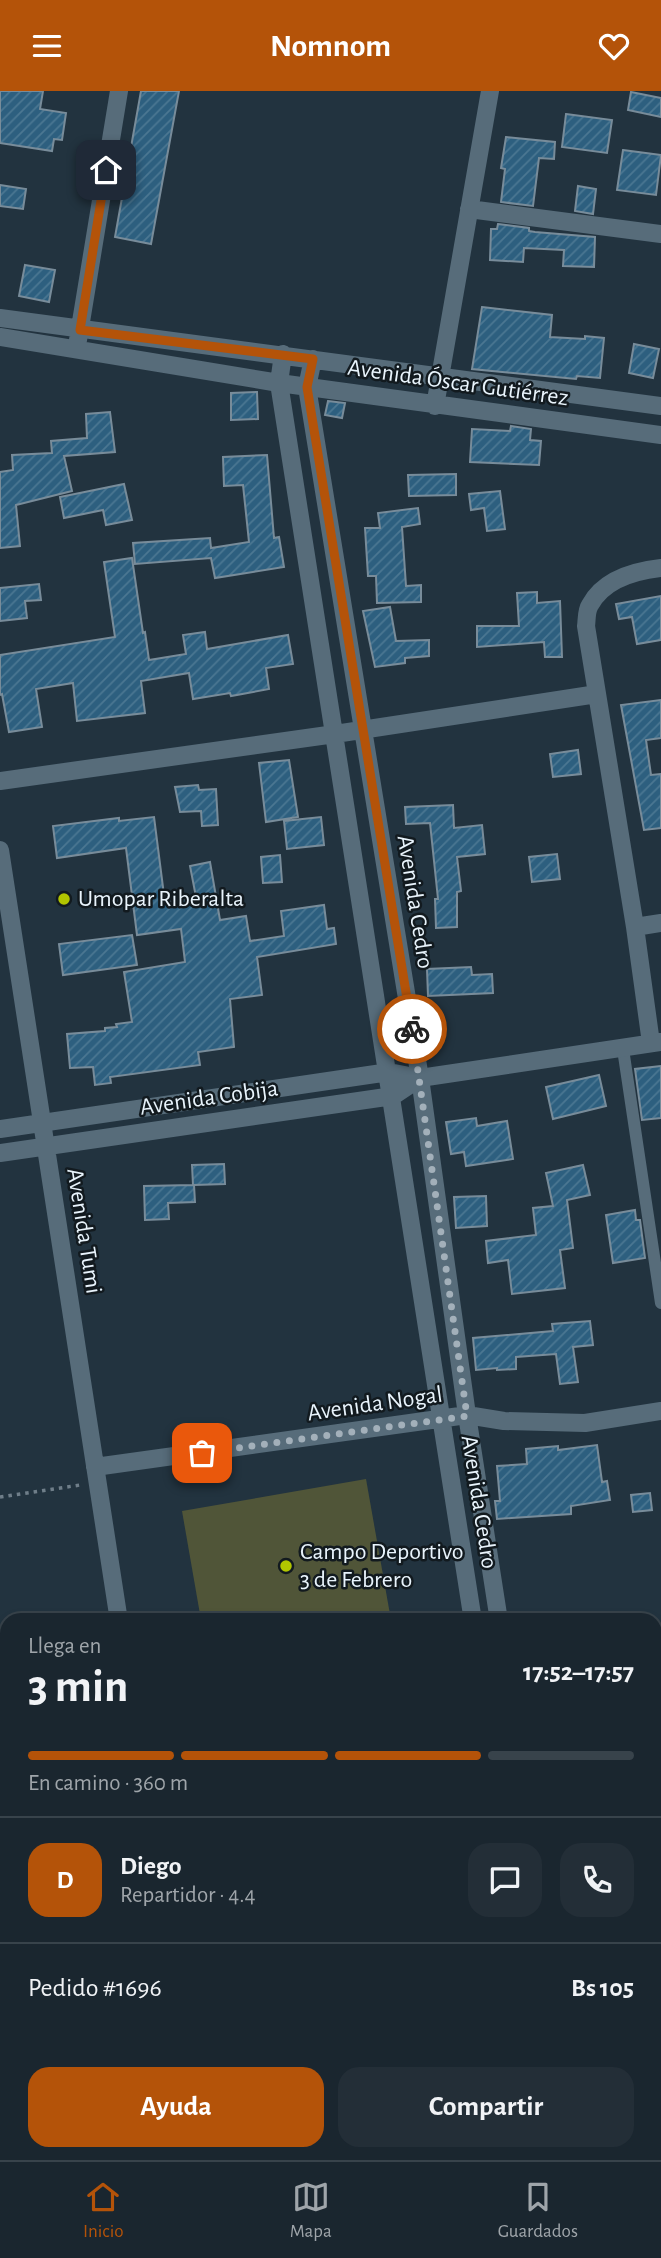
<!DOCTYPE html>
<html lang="es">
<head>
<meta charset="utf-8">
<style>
	:root { --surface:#1a262f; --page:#232e37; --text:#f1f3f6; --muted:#9fa5aa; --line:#38434b; --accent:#b45309 }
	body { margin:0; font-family:"Alegreya Sans",sans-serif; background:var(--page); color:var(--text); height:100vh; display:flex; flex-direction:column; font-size:26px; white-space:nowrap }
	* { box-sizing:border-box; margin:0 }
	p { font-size:23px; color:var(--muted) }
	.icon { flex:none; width:38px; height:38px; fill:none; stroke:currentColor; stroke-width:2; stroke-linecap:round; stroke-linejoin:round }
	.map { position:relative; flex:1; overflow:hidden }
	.sheet { position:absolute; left:0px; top:1522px; width:662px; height:548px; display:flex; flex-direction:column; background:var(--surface); border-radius:21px 21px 0 0; box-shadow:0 4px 10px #0003,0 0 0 2px var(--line) }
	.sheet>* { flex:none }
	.pin { position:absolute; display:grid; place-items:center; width:60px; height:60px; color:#fff; margin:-30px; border-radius:14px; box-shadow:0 4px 10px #0006 }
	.courier { position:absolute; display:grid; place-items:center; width:70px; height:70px; margin:-35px; border:5px solid #b45309; border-radius:50%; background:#fff; color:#222; box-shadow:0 2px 9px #0007 }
	.summary em { font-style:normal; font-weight:700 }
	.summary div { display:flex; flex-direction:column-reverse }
	.summary { display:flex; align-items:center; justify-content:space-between; height:119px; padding:0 28px }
	h1 { font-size:46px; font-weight:700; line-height:52px }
	.bar { display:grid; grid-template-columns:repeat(4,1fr); gap:10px 7px; align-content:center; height:84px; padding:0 28px }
	.bar i { height:9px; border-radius:5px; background:var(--line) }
	.bar .active { background:var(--accent) }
	.bar p { grid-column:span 4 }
	.line { display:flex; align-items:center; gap:18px; padding:0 28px; border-top:2px solid var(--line) }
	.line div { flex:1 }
	.round { display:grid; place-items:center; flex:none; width:74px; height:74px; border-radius:21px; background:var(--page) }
	.action { display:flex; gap:14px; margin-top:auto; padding:14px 28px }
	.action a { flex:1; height:80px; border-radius:21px; background:var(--accent); color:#fff; font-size:28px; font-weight:700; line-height:80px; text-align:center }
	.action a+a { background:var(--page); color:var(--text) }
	header { display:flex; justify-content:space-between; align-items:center; height:91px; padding:0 28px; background:var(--accent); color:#fff; font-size:32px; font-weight:700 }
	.tabs { display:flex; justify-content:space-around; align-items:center; height:98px; border-top:2px solid var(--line); background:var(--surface); font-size:19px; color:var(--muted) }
	.tabs a { display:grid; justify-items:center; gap:4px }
	.tabs .active { color:var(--accent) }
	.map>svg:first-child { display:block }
</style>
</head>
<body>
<header><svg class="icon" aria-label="menu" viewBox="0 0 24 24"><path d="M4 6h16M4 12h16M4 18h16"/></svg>Nomnom<svg class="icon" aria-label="heart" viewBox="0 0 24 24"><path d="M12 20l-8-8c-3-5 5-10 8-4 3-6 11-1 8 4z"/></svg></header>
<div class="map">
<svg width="661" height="2069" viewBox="0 0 661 2069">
	<defs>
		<pattern id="building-hatch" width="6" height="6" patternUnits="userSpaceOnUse" patternTransform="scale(1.75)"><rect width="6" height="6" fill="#2d5f7f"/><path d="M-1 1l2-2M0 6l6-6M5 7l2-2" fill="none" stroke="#4b7792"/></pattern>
	</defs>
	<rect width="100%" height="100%" fill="#22333f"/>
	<path fill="#505538" d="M366,1388L391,1529H201L182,1420Z"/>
	<path fill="url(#building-hatch)" stroke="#788c9a" stroke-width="2" d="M0,0H43L40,18L66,22L62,49L54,48L52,60L0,52Z
		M141,0H179L151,153L115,146Z
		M631,1L661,7V26L628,19Z
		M566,23L612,29L607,62L562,56Z
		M506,46L555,51L554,68L539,67L533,115L501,111L505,78L501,77Z
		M623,59L661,64L656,104L617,99Z
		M0,94L26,98L23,118L0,115Z
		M578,95L596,98L593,123L575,120Z
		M498,133L529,137V140L535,141L595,146L594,176L563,175L564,159L524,157L523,171L490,169L491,138H497Z
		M25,174L55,179L49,211L19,205Z
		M482,216L552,224L550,246L585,248V245L604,247L600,287L577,285L576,288L472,278Z
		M634,253L659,258L653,287L629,282Z
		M257,301L258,328L231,329V302Z
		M328,310L345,312L342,327L325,324Z
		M110,321L115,361L64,365L72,400L16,414L20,455L0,457V381L13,379L12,364L52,362L51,350L87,347L86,323Z
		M511,335L531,338L530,349L541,350L539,374L470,371L472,338L510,340Z
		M267,364L274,447L279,446L284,476L215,487L211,467L135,473L133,452L210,447L211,457L249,451L243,394L224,395L223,366Z
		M456,383V404L409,405L408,384Z
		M124,393L132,429L106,434L103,419L64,427L60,406Z
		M500,400L505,438L487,440L484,417L471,419L469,403Z
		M418,417L420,433L402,436L406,495L421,494V511L377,512L376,485H368L365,437H380L378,422Z
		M132,467L143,542L145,541L149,569L186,563L183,544L205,541L207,558L288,544L293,573L266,577L269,598L231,605L230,602L193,608L189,582L141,590L145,622L77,630L73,592L36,598L42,636L9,641L2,603L0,604V564L115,546L104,471Z
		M39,493L41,509L25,510L27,527L0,530V497Z
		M537,501V512L560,510L562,566H545L544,551L477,556V535H519L517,502Z
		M661,505V549L637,553L632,526L619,528L616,513Z
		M390,516L396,550L429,549V565L405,567V572L375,576L363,520Z
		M661,609V647L646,649L651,684L661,683V737L644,739L621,614Z
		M578,659L581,683L553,686L550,663Z
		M289,669L298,726L266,731L259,672Z
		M198,694L199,699L216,698L218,734L202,735L201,720L180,721L175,696Z
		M453,714L454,737L482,734L485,763L457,766L461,800L457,801V836L436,837L435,808H438L430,732L406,733L405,716Z
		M154,726L165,812L196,806L190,775L210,771L220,829L246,825L250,850L284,845L281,820L324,814L327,838L334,837L336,853L257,866L262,904L230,908L234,956L198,961L200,974L110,986L111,992L95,994L93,976L70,977L67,943L105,940V937L117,936L116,933L132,931L124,881L185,871L181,838L137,844L126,757L57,767L53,735L119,727V730Z
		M321,726L324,754L287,758L284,730Z
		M557,763L560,788L532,791L529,766Z
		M280,764L282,791L263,792L261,766Z
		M132,844L137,874L63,884L59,853Z
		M471,876L472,884L492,883L493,902L428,905L427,878Z
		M661,975V1027L642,1029L635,978Z
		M599,984L606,1015L553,1028L546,996Z
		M476,1027L477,1035L507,1030L513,1068L466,1075L464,1061L451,1063L446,1031Z
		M224,1073L225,1093L194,1094L195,1111L168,1112L169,1128L145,1129L144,1095L193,1094L192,1074Z
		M583,1074L590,1104L567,1109L573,1157L560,1159L565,1197L512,1203L508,1169L488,1172L486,1150L536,1144L533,1117L553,1115L546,1082Z
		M486,1105L487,1135L456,1137L454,1106Z
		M635,1119L636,1129H640L645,1167L613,1172L606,1124Z
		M590,1230L593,1254L573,1256L578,1291L560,1293L556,1263L516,1266V1278L497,1279V1277L476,1279L473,1247L553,1240L552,1233Z
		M597,1354L602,1391L607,1390L610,1409L571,1415V1423L497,1428L495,1410H500L497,1375L527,1373L526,1358L558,1355V1359Z
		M650,1402L652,1419L633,1421L631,1404Z"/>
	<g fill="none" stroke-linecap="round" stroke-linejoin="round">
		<path stroke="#6f7e89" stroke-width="3.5" stroke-dasharray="3.5 5" stroke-linecap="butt" d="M0,1406L80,1394"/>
		<path stroke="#576c7a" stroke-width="12" d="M623,958L661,1212"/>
		<path stroke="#576c7a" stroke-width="18" d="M469,118L661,143
			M0,227L661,315
			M0,246L279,292L661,344
			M78,249L119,0
			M283,263L279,292L473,1530
			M313,268L307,296L420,987L467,1324L499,1530
			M435,315L490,0
			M0,690L335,643L597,603
			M0,759L119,1530
			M635,836L661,832
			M651,952L635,836L586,535C587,529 586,520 590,514C604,488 634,480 661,477
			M420,987L661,951
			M0,1038L389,981L420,987L393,1005L0,1062
			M95,1376L467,1324L504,1330L585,1332L661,1320
			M654,1667L661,1666
			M0,1791L7,1790
			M654,2047L661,2046
			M201,2063L202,2069
			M560,2063V2069
			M582,2063L583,2069
			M501,2069L538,2063"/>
	</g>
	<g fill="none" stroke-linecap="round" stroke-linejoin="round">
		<path stroke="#a3b0ba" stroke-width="7" stroke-dasharray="0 12.6" d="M202,1362L467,1325L412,938"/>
		<path stroke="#b45309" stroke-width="9" d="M106,79L80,239L313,268L307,296L412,938"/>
	</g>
	<g fill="#b1c500" stroke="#121a1f" stroke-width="2.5">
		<circle cx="64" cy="808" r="7"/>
		<circle cx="286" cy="1475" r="7"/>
	</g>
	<g text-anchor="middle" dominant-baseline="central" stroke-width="5" stroke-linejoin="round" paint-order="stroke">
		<g font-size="24" fill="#e9f4fc" stroke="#121a1f">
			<text transform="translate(458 292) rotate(8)">Avenida Óscar Gutiérrez</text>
			<text transform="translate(415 811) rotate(81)">Avenida Cedro</text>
			<text transform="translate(209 1007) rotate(-8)">Avenida Cobija</text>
			<text transform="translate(84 1140) rotate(81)">Avenida Tumi</text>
			<text transform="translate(375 1313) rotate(-8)">Avenida Nogal</text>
			<text transform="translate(479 1411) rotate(81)">Avenida Cedro</text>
		</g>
		<g font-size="24" fill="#e9f4fc" stroke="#121a1f" text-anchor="start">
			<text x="78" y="808">Umopar Riberalta</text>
			<text x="300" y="1461">Campo Deportivo<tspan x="300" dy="28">3 de Febrero</tspan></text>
		</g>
	</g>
</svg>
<div class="pin" style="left:202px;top:1362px;background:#ea580c"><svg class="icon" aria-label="bag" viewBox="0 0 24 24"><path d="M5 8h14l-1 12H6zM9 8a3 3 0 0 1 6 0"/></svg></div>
<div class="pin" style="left:106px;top:79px;background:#1f2937"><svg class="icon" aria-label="home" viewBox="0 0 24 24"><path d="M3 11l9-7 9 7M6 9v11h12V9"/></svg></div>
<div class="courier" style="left:412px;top:938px"><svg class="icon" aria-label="bike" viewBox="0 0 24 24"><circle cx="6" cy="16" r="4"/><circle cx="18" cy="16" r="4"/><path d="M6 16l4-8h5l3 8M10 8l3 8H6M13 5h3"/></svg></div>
<section class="sheet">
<div class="summary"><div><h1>3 min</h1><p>Llega en</p></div><em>17:52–17:57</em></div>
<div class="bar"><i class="active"></i><i class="active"></i><i class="active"></i><i></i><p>En camino · 360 m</p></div>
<div class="line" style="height:126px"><b class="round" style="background:var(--accent);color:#fff">D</b><div><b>Diego</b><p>Repartidor · 4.4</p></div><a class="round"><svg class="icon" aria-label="chat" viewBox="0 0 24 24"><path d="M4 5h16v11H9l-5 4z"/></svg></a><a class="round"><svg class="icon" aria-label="phone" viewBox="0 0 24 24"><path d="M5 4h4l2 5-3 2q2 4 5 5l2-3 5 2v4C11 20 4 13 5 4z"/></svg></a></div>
<div class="line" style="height:91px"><div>Pedido #1696</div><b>Bs 105</b></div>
<div class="action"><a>Ayuda</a><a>Compartir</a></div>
</section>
</div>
<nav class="tabs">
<a class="active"><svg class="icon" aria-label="home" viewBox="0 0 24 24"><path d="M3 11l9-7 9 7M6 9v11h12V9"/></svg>Inicio</a>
<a><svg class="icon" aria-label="map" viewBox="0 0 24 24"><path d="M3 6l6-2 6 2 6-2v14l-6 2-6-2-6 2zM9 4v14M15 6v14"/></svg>Mapa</a>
<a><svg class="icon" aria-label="saved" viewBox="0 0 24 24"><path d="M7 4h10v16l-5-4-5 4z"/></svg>Guardados</a>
</nav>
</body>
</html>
